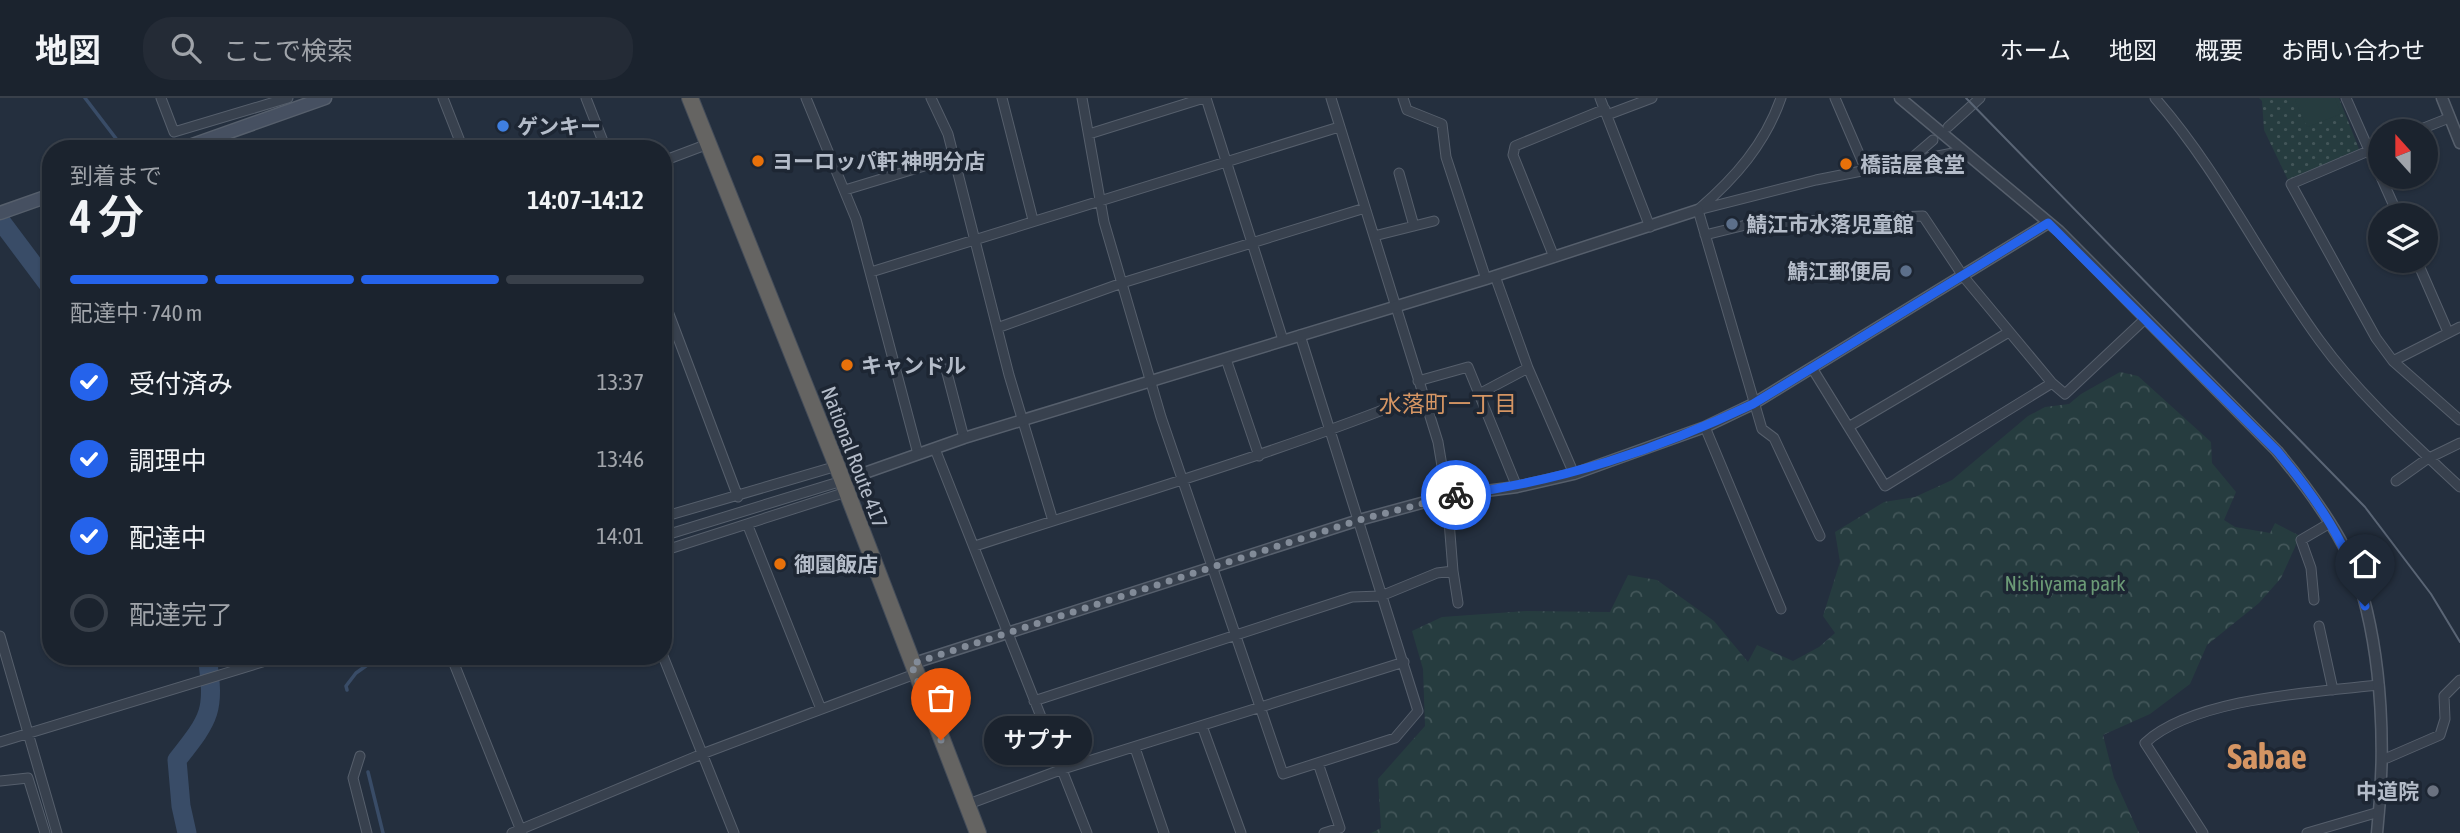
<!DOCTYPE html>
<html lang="ja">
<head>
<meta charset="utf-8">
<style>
	:root { --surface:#1b232e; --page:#242b36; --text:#f1f3f6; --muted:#a0a4aa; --line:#39404a; --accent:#2563eb }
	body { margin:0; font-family:"Asap Condensed","Noto Sans JP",sans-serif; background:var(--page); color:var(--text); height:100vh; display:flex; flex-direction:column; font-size:26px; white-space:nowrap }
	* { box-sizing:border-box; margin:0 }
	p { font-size:23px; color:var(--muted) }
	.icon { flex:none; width:38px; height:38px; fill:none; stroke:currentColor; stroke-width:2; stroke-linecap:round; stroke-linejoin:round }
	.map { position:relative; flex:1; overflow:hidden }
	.details { position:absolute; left:42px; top:42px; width:630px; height:525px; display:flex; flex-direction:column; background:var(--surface); border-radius:28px; box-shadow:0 2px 5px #0004,0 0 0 2px var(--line) }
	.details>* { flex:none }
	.needle { width:46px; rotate:339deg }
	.tools { position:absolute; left:2368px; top:21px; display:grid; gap:14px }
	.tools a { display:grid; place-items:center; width:70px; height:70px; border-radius:50%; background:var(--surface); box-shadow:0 2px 5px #0004,0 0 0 2px var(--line); font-size:35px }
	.pin { position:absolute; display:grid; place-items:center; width:60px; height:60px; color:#fff; margin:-72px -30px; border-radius:50% 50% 50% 0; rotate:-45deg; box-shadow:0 0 7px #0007 }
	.pin .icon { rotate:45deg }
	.courier { position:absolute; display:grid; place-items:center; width:70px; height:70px; margin:-35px; border:5px solid #2563eb; border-radius:50%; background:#fff; color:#222; box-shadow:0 2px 9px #0007 }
	.bubble { position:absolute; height:49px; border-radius:24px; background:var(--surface); box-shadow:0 2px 5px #0004,0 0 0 2px var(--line); font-size:23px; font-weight:600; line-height:49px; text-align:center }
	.summary em { font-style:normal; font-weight:600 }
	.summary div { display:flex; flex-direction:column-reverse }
	.summary { display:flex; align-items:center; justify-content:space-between; height:119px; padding:0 28px }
	h1 { font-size:46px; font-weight:600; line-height:52px }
	.bar { display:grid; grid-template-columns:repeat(4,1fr); gap:10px 7px; align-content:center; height:84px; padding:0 28px }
	.bar i { height:9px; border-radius:5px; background:var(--line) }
	.bar .active { background:var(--accent) }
	.bar p { grid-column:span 4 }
	ol { padding:0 28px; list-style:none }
	li { display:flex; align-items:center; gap:21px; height:77px }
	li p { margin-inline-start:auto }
	li .icon { padding:7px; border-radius:50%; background:var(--accent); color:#fff; stroke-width:4 }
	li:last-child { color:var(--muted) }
	li i { width:38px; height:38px; border:4px solid var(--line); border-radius:50% }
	header { display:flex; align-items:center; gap:42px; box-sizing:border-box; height:98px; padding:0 35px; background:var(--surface); border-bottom:2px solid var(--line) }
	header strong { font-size:33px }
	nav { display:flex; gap:38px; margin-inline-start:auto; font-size:24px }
	.search { width:490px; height:63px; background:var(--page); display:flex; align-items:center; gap:18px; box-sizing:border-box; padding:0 24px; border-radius:28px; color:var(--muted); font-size:26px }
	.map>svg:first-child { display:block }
</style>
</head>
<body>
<header>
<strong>地図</strong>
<div class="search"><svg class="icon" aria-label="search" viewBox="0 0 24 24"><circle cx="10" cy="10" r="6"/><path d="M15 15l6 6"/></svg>ここで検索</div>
<nav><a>ホーム</a><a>地図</a><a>概要</a><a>お問い合わせ</a></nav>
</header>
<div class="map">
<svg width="2460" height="735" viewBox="0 0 2460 735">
	<defs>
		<pattern id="green-dots" width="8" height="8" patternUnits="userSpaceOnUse" patternTransform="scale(1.75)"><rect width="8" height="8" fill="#263c3f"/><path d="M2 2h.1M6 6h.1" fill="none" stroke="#435659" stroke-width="1.8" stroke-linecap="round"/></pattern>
		<pattern id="forest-crowns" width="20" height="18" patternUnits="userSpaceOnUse" patternTransform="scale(1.75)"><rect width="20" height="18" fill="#263c3f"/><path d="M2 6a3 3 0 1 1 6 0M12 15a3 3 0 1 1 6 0" fill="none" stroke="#435659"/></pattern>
	</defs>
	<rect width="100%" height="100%" fill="#242f3e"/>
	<path fill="url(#green-dots)" d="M2259,0H2339L2359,51L2288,82L2264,32L2262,3Z"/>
	<path fill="url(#forest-crowns)" d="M2120,274L2138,278L2211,344L2212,365L2236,394L2224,422L2235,429L2270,435L2275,425L2300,438L2281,480L2259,505L2207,547L2190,586L2150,616L2103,637L2114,680L2139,735H1371L1381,730L1378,681L1425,628L1423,571L1412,533L1442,519L1526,513L1610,514L1628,477L1657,482L1714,523L1748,564L1757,547L1793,563L1819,549L1835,535L1823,518L1840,464L1835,434L1884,404L1915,399L1952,382L2028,318L2045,309L2069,306L2081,296Z"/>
	<path fill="#263c3f" d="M2300,0H2335L2341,16L2307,29L2295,2Z"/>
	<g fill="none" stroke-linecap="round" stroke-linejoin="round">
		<path stroke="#394c67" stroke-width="3.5" d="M85,0L124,51
			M347,592L346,588L356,575L380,558
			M368,674L383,735"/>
		<path stroke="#394c67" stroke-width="19" d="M0,122L51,190
			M187,735L181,708L177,662C211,619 215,613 207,558"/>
		<defs>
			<path id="minor" d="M161,0L174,34L288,0
				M443,0L463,51
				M586,0L606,51
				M806,0L856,121L918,356
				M931,0L948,36L1009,277L1053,423
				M1002,0L1033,122
				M1082,0L1104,124L1161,319L1283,676L1395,640L1418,613L1300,237
				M1206,0L1283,242
				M1403,0L1407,12L1442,26L1446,59L1486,181
				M1600,0L1650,129
				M1835,0L1866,72
				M2155,0C2220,74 2262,164 2320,243C2360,298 2411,343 2460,389
				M2346,0L2380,77
				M1607,17L1652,0
				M1948,29L1980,0
				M2416,33L2449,20
				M1089,36L1204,0
				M2380,48L2291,86L2376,240L2393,263L2460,322
				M663,63L708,46
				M1905,66L1933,42
				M1399,75L1414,128
				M2381,79L2398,117
				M845,92L954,59
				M1699,111C1735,80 1765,46 1781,0
				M1698,112L1762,331L1774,340L1820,438
				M1698,112L1816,82L1963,53
				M1705,137L1754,125L1923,118L1963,178L2052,285L2065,296L2145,221
				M1374,138L1434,123
				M1554,159L1513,57L1515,48L1605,11
				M2417,163L2448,234
				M871,174L1339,29
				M1495,178L1528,270L1574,376
				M663,200L738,399
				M997,230L1122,185L1365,110
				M1226,261L1259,358
				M2393,263L2460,229
				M1812,270L1885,388L2052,285
				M946,271L964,340
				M1418,283L1468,269L1517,389
				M1479,296L1528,270
				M1850,328L2009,234
				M1705,329L1781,511
				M935,351L1087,735
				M2396,383L2427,361L2460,345
				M663,419L837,368
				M748,428L821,611
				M663,438L842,383
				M975,448C1125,399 1276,356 1423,296
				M663,453L846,394
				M1453,473L1458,505
				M2314,502L2311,470L2301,442L2330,425
				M2319,528L2333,592
				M0,538L57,735
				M451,558L522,735
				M663,558L734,735
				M1034,603L1352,499L1381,498L1437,475L1453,473L1447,398L1438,344L1331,0
				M1202,628L1241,735
				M0,644L282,558
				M1135,650L1164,735
				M360,658L353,680L367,735
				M2387,660L2440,637L2445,621L2444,598L2460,582
				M1318,665L1340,730L1324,735
				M0,683L28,680L45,735
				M966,707L1063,671L1404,564
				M512,735L702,656L915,576
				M2203,735L2145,645C2193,600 2315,594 2379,587
				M2307,735L2379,714"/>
			<path id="tertiary" d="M1900,0L2059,133L2277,353C2307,389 2345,439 2359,484C2383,561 2386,656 2377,735
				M2442,0L2460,45
				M842,383L964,340L1486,181L1698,112
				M911,566L1359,422L1447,398L1517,389L1574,376L1705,329L1753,306L2048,125"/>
			<path id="secondary" d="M181,51L325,0
				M0,115L51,97"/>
			<path id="trunk" d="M690,0L837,368L978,735"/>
		</defs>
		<use href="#minor" stroke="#565f6c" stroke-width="11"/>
		<use href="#tertiary" stroke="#565f6c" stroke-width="13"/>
		<use href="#secondary" stroke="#565f6c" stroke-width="15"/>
		<use href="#trunk" stroke="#434c59" stroke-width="18"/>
		<use href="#minor" stroke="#38414e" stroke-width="9"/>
		<use href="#tertiary" stroke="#38414e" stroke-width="10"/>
		<use href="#secondary" stroke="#465061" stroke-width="12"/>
		<use href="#trunk" stroke="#656462" stroke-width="16"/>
		<path stroke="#5a6575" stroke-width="2" d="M1966,0L2365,409L2431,496L2460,544"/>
	</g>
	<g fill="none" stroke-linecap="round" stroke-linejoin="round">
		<path stroke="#828b98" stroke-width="7" stroke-dasharray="0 12.6" d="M941,642L911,566L1359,422L1456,397"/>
		<path stroke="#2563eb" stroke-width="9" d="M1456,397C1562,383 1657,352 1753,306L2048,125L2277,353C2315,398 2351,450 2365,508"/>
	</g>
	<circle fill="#3f7fe0" stroke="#1d2633" stroke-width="2.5" cx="503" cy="28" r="7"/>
	<g fill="#e8710a" stroke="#1d2633" stroke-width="2.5">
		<circle cx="758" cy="63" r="7"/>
		<circle cx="1846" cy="66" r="7"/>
		<circle cx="847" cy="267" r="7"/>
		<circle cx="780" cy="466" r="7"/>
	</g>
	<g fill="#5c6f8a" stroke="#1d2633" stroke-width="2.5">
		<circle cx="1732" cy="126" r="7"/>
		<circle cx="1906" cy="173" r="7"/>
	</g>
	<circle fill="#6b7280" stroke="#1d2633" stroke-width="2.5" cx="2433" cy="693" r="7"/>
	<g text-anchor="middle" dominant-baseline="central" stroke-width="7" stroke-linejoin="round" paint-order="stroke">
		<g font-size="21" font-weight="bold" fill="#b4bcc9" stroke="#1d2633" text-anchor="start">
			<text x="517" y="28">ゲンキー</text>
			<text x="772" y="63">ヨーロッパ軒 神明分店</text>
			<text x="1860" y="66">橋詰屋食堂</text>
			<text x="1746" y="126">鯖江市水落児童館</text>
			<text x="1892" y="173" text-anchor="end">鯖江郵便局</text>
			<text x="861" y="267">キャンドル</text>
			<text x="794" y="466">御園飯店</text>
			<text x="2419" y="693" text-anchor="end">中道院</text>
		</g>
		<g font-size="21" fill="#b4bcc9" stroke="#1d2633">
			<text transform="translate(855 359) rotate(69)">National Route 417</text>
		</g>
		<g font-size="21" fill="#6b9a76" stroke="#1d2633">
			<text x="2065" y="485">Nishiyama park</text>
		</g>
		<g font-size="23" fill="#d59563" stroke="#1d2633">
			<text x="1448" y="306">水落町一丁目</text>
		</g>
		<g font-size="35" font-weight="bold" fill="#d59563" stroke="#1d2633">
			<text x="2267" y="658">Sabae</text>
		</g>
	</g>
</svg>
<div class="tools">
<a><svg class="needle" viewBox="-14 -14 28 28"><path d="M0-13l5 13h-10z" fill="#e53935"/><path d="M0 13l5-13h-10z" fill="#a0a4aa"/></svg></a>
<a><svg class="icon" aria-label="layers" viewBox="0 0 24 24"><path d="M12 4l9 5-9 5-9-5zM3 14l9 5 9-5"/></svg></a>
</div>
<div class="pin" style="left:941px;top:642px;background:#ea580c"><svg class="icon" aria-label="bag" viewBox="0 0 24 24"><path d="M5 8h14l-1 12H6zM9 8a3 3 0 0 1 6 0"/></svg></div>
<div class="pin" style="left:2365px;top:508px;background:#1f2937"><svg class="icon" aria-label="home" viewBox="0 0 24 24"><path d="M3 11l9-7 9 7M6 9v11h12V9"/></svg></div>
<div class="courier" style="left:1456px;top:397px"><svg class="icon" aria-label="bike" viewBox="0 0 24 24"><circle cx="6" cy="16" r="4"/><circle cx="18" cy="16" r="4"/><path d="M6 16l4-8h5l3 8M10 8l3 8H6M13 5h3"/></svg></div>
<div class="bubble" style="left:984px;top:618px;width:108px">サプナ</div>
<section class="details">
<div class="summary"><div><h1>4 分</h1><p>到着まで</p></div><em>14:07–14:12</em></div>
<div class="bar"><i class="active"></i><i class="active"></i><i class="active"></i><i></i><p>配達中 · 740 m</p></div>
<ol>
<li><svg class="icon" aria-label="check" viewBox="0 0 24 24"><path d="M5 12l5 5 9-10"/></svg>受付済み<p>13:37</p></li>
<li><svg class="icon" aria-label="check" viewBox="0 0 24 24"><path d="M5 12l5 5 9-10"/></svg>調理中<p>13:46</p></li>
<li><svg class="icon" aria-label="check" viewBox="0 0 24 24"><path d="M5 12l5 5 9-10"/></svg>配達中<p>14:01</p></li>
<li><i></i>配達完了</li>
</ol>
</section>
</div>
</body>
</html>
